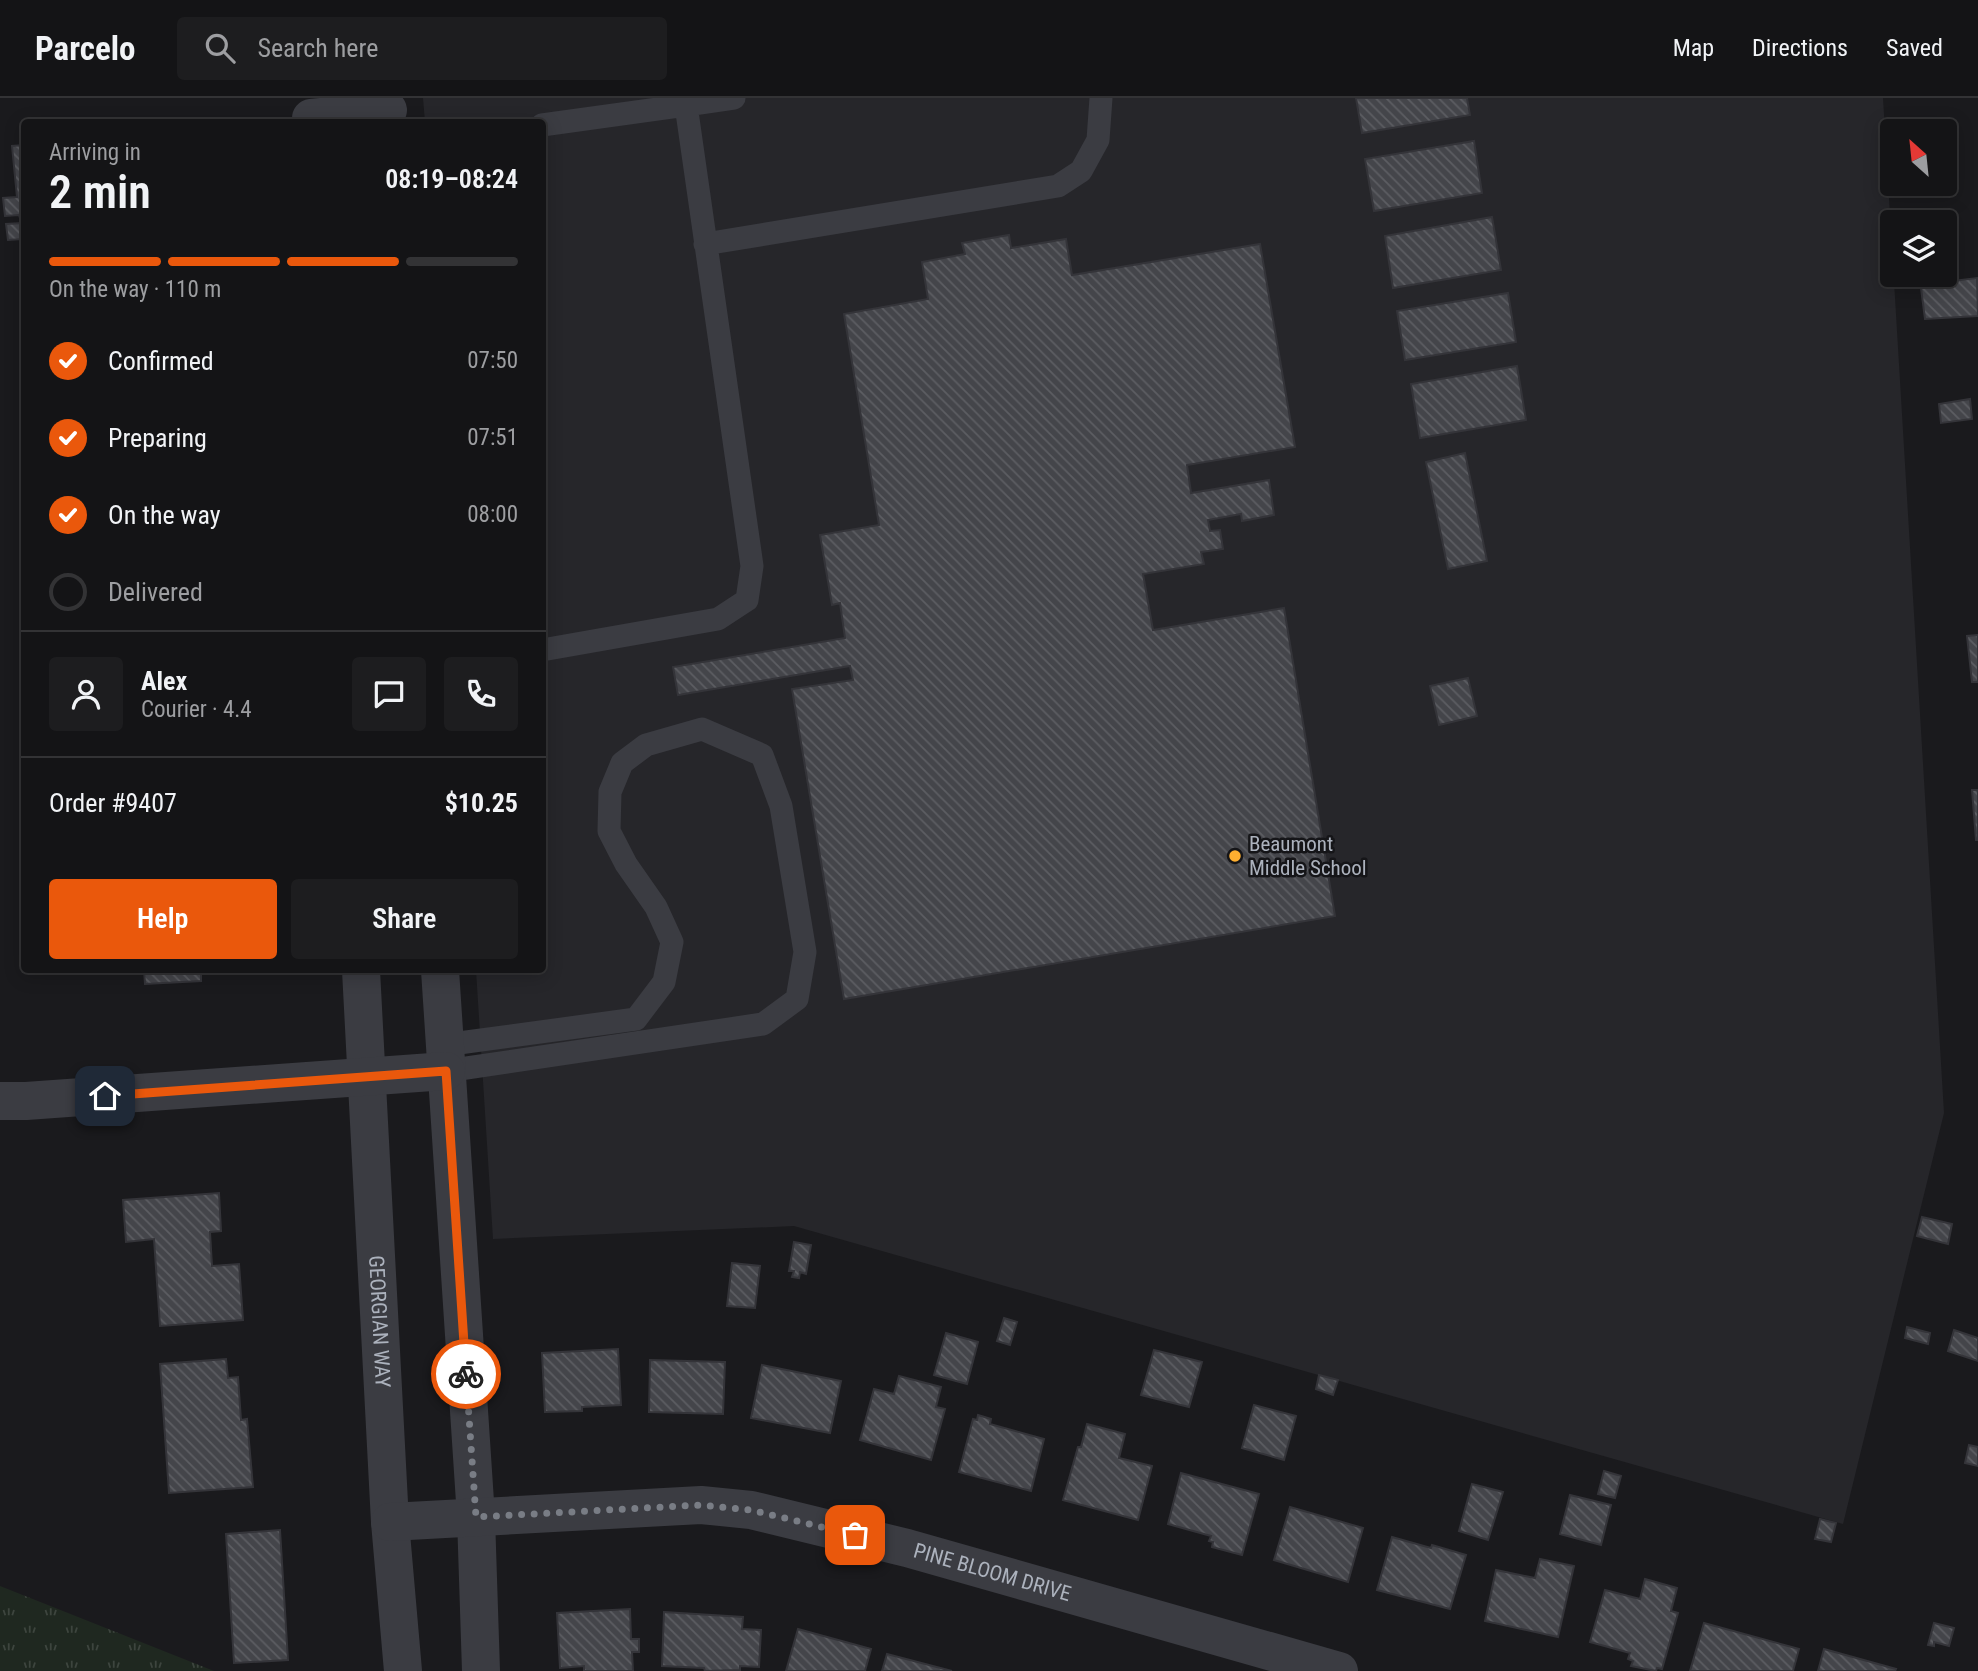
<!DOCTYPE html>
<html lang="en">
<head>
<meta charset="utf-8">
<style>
	:root { --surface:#141416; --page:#1d1d1f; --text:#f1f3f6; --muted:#9d9ea1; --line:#333335; --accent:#ea580c }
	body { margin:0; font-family:"Roboto Condensed",sans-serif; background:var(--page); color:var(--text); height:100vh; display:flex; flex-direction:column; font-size:26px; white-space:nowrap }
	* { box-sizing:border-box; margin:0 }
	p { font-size:23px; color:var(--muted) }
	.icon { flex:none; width:38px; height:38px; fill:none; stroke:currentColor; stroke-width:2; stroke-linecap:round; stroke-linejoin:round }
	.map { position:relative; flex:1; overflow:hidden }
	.drawer { position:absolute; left:21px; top:21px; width:525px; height:854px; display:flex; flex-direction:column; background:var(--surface); border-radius:7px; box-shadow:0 4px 18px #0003,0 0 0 2px var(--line) }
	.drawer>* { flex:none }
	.needle { width:46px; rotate:333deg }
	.controls { position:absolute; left:1880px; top:21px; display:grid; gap:14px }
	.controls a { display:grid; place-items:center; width:77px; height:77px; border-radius:7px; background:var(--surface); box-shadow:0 4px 18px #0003,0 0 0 2px var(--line); font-size:35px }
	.pin { position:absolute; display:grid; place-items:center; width:60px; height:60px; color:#fff; margin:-30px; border-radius:14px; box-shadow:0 4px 10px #0006 }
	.courier { position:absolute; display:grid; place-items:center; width:70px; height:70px; margin:-35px; border:5px solid #ea580c; border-radius:50%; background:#fff; color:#222; box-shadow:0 2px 9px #0007 }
	.headline em { font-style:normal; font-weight:600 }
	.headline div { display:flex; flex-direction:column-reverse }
	.headline { display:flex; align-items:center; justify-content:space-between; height:119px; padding:0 28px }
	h1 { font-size:46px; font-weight:600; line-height:52px }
	.bar { display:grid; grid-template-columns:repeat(4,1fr); gap:10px 7px; align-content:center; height:84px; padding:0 28px }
	.bar i { height:9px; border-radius:5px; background:var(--line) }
	.bar .on { background:var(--accent) }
	.bar p { grid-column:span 4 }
	.line { display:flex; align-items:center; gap:18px; padding:0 28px; border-top:2px solid var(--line) }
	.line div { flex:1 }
	.round { display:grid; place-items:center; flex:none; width:74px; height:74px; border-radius:7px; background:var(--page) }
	ol { padding:0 28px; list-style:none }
	li { display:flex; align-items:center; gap:21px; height:77px }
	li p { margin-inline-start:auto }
	li .icon { padding:7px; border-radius:50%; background:var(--accent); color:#fff; stroke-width:4 }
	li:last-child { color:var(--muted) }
	li i { width:38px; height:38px; border:4px solid var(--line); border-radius:50% }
	.button { display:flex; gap:14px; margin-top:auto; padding:14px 28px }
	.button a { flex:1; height:80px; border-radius:7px; background:var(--accent); color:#fff; font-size:28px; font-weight:600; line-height:80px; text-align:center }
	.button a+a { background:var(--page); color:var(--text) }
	header { display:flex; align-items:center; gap:42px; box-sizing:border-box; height:98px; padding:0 35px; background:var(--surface); border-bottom:2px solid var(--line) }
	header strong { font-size:33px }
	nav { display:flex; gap:38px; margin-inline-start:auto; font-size:24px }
	.search { width:490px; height:63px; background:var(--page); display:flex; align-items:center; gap:18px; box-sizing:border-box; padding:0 24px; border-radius:7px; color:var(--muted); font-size:26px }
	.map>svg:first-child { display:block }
</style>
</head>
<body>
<header>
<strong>Parcelo</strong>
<div class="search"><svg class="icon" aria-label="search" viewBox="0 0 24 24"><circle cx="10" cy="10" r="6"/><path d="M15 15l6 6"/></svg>Search here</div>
<nav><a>Map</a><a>Directions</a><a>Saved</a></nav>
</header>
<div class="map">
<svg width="1978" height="1573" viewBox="0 0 1978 1573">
	<defs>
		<pattern id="grass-tufts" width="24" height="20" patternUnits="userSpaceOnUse" patternTransform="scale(1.75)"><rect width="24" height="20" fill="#1f2820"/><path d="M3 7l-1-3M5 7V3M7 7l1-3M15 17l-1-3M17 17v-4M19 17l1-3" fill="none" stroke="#3d453e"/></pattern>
		<pattern id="building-back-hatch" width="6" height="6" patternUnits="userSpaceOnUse" patternTransform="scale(1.75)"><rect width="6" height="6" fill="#44454a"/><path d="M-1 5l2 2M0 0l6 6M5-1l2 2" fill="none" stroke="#5c5d62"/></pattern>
	</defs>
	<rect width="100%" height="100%" fill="#1a1a1d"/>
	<path fill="#26262a" d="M423,0H1883L1944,1015L1843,1426L794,1128L493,1141L476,872H542V24H425Z"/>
	<path fill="url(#grass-tufts)" d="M0,1488L214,1573H0Z"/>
	<path fill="url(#building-back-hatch)" stroke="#343439" stroke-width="2" d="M1356,0H1467L1470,17L1362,35Z
		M1474,43L1482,95L1374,113L1365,61Z
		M24,47V160L23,141L8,142L6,126L23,125L22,119L20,120L19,117L5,118L3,100L17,99L12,48Z
		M1492,119L1501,172L1393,190L1385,138Z
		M1009,137L1011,150L1066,141L1072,177L1260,146L1295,349L1187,367L1191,395L1269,382L1274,417L1242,423L1241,416L1208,422L1210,433L1220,432L1223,451L1201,454L1204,466L1143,476L1153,532L1284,510L1335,818L844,901L792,591L853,582L850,568L678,597L673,569L845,540L840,505L832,507L820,437L879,427L844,216L928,201L922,164L965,156L962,145Z
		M1977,180L1978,218L1925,221L1921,190L1936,188L1935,185Z
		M1508,195L1516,244L1405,262L1397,213Z
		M1517,268L1526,322L1420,340L1411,286Z
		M1970,301L1972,321L1941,325L1939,306Z
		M1465,355L1487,463L1448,471L1426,364Z
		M1978,537V584H1972L1967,538Z
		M1468,580L1477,618L1439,627L1430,588Z
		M1972,692H1978V742H1976Z
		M144,872H201V883L145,886Z
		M219,1095L221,1133L210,1134L212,1168L239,1166L243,1222L160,1228L154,1141L126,1144L123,1102Z
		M1922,1119L1952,1126L1948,1146L1917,1138Z
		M794,1144L811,1147L806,1176L800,1174L799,1180L792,1179L794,1173H789Z
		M732,1165L760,1168L755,1210L727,1208Z
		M1004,1220L1017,1224L1010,1247L997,1243Z
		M1907,1229L1930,1235L1928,1246L1905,1240Z
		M1954,1232L1978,1240V1263L1948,1253Z
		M946,1235L978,1244L967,1286L934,1277Z
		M618,1251L621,1307L582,1309V1313L545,1314L542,1255Z
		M1154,1252L1202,1264L1189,1309L1141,1297Z
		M226,1261L228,1280L238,1279L241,1322L247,1321L253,1389L169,1395L160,1266Z
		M650,1262L725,1264L723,1316L649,1314Z
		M762,1267L841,1283L830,1335L751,1320Z
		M1319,1277L1338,1282L1333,1297L1316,1291Z
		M899,1278L941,1289L936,1309L945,1311L931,1362L860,1342L874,1291L894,1296Z
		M1254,1307L1296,1318L1284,1362L1242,1350Z
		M978,1317L991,1321L990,1326L1044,1341L1031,1393L959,1374L973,1321L977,1322Z
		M1087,1326L1125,1336L1119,1360L1152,1368L1138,1422L1063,1402L1078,1349H1081Z
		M1969,1347L1978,1349V1368L1965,1365Z
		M1604,1373L1621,1378L1615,1400L1598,1396Z
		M1181,1375L1259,1396L1242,1457L1212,1449L1213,1444L1209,1443L1211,1438L1168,1426Z
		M1472,1386L1503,1394L1488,1442L1459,1433Z
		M1570,1397L1611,1407L1601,1447L1560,1436Z
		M1290,1409L1363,1430L1348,1484L1274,1462Z
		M1820,1421L1836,1425L1831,1444L1815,1441Z
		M280,1432L288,1562L234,1565L226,1436Z
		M1392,1439L1431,1450L1432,1447L1466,1457L1450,1511L1377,1492Z
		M1540,1461L1574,1468L1558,1539L1485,1523L1496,1472L1535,1480Z
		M1645,1481L1677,1490L1671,1513L1678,1515L1662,1571L1657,1570L1656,1573L1631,1568L1633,1563L1628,1561L1630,1555L1590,1544L1605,1492L1640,1501Z
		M630,1511L631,1541H639V1554H632L633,1573H584V1568L560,1570L557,1515Z
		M664,1514L743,1519L742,1531L761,1532L759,1569L740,1568V1572L705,1573L704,1570L662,1568Z
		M1704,1525L1799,1551L1793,1573H1690Z
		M1934,1525L1954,1530L1949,1548L1934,1544V1548L1928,1547Z
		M798,1531L871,1551L865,1573H786Z
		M1824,1551L1896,1571L1895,1573H1818Z
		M887,1556L952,1573H882Z"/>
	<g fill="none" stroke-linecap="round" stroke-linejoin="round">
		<path stroke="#3b3c42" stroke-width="23" d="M686,7L734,0
			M542,27L686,7L752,468L747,502L718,521L542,552
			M705,146L1058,88L1081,73L1098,42L1101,0
			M444,947L636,921L664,884L672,844L656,809L626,766L609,733L610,694L622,665L646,647L702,631L762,657L781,708L805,854L797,901L763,926L446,973"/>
		<g stroke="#3b3c42" stroke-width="38">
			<path d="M311,20L388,12"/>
			<path id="s1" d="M361,872L390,1424L403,1573"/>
			<path d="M440,872L476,1419L481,1573"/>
			<path d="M0,1003H26L446,973"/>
			<path id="s2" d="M390,1424L701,1407L751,1412L907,1450L1339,1573"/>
		</g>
	</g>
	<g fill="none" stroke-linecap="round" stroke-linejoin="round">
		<path stroke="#797d85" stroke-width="7" stroke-dasharray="0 12.6" d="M466,1276L476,1419L701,1407L751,1412L855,1437"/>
		<path stroke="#ea580c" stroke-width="9" d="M105,998L446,973L466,1276"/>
	</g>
	<circle fill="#ffaf30" stroke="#151518" stroke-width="2.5" cx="1235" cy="758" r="7"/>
	<g text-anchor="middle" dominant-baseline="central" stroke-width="5" stroke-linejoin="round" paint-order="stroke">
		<g font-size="21" fill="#acb2bd" stroke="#151518" text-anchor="start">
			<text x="1249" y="746">Beaumont<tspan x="1249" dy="24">Middle School</tspan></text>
		</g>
		<g font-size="21" fill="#acb2bd" stroke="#151518">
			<text stroke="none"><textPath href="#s1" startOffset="352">GEORGIAN WAY</textPath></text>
			<text stroke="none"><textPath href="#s2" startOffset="611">PINE BLOOM DRIVE</textPath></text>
		</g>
	</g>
</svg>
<div class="controls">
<a><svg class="needle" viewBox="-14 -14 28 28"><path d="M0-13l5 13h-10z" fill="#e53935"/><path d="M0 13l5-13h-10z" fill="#9d9ea1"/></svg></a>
<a><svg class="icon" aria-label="layers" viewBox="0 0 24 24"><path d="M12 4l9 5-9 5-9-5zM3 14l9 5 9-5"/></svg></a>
</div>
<div class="pin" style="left:855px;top:1437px;background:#ea580c"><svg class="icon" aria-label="bag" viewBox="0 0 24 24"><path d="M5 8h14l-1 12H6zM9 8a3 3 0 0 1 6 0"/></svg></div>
<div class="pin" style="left:105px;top:998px;background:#1f2937"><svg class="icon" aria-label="home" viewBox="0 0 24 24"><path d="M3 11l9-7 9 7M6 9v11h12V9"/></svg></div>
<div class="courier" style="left:466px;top:1276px"><svg class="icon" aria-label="bike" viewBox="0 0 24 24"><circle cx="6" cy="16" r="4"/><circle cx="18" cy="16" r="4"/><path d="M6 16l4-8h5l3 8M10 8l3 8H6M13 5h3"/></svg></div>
<section class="drawer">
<div class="headline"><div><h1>2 min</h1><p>Arriving in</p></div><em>08:19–08:24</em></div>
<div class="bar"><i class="on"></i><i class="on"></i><i class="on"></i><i></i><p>On the way · 110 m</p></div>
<ol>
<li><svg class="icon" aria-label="check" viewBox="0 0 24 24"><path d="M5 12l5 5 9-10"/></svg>Confirmed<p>07:50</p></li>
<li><svg class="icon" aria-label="check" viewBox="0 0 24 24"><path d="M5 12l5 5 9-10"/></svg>Preparing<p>07:51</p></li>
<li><svg class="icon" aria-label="check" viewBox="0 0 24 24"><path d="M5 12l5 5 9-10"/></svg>On the way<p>08:00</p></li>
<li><i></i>Delivered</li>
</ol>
<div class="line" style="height:126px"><a class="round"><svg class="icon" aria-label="person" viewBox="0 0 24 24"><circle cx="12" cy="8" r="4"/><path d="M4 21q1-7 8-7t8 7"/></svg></a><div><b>Alex</b><p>Courier · 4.4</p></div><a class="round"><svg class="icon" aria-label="chat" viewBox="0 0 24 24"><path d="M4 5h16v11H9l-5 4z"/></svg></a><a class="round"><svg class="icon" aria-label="phone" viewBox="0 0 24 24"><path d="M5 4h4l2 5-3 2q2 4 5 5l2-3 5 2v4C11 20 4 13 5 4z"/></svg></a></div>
<div class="line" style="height:91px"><div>Order #9407</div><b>$10.25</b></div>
<div class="button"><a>Help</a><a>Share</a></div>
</section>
</div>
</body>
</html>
